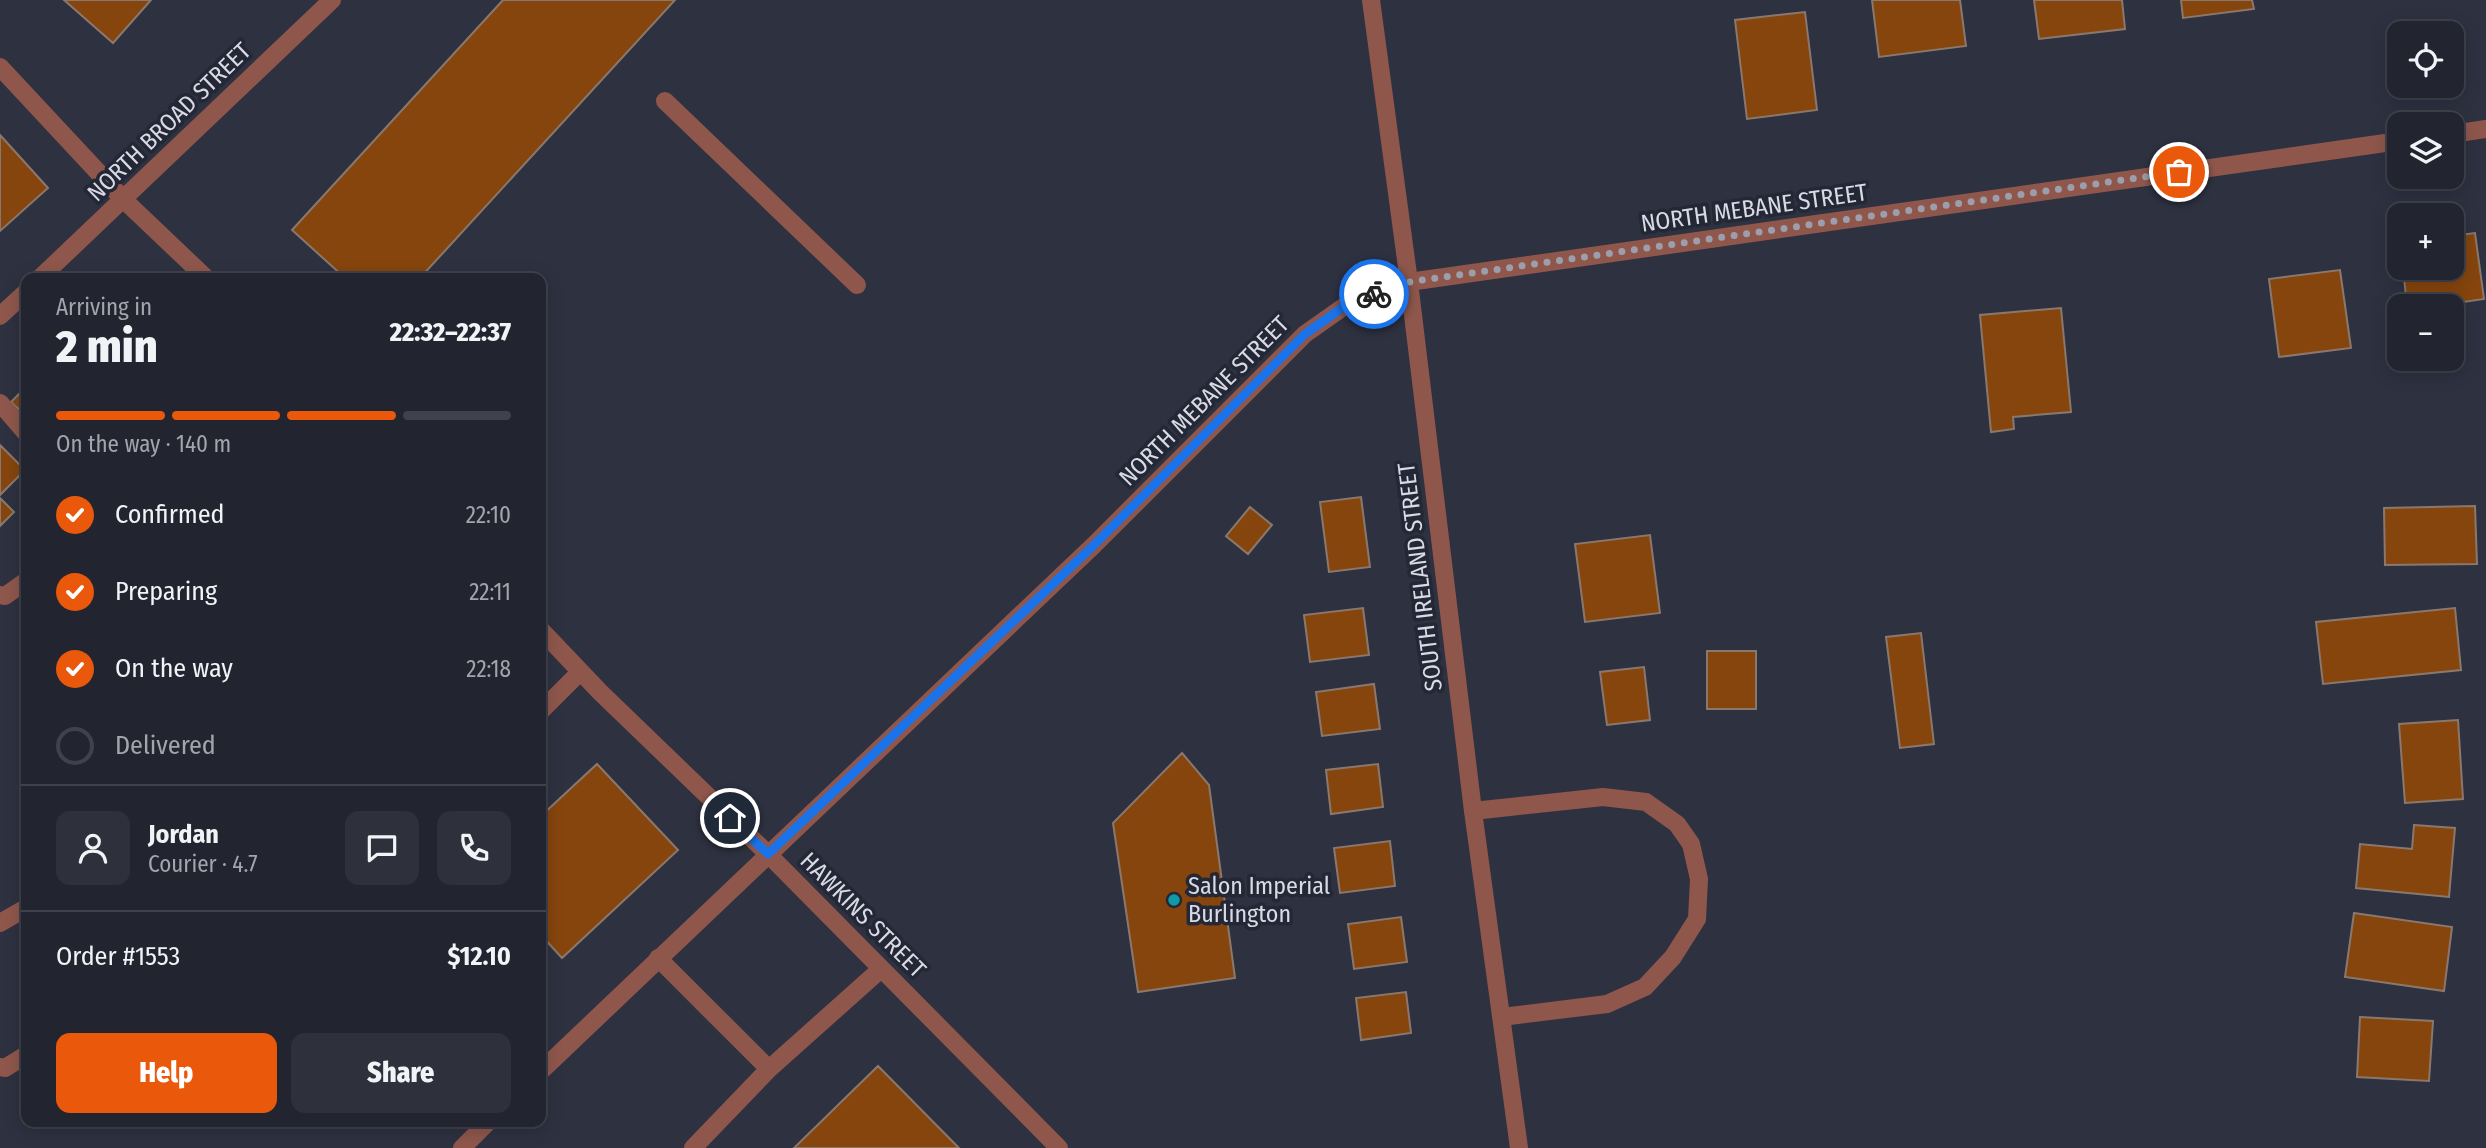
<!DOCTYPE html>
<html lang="en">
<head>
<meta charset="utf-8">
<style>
	:root { --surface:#222530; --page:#2e313c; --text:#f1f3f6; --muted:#a2a5ab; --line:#3f424c; --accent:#ea580c }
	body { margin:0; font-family:"Fira Sans Condensed",sans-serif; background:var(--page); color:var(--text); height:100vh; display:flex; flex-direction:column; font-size:26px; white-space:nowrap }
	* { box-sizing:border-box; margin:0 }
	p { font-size:23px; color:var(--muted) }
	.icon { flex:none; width:38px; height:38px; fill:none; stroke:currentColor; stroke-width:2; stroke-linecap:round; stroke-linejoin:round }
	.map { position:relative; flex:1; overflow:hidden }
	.details { position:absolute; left:21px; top:273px; width:525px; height:854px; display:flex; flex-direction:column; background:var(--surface); border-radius:14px; box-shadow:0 4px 18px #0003,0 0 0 2px var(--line) }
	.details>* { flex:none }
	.buttons { position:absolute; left:2387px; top:21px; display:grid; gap:14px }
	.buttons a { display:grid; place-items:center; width:77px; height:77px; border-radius:14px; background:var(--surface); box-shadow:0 4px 18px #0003,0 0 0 2px var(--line); font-size:35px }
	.pin { position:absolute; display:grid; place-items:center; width:60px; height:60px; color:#fff; margin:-30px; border:4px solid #fff; border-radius:50%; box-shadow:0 2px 7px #0007 }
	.courier { position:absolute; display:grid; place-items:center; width:70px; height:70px; margin:-35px; border:5px solid #1a73e8; border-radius:50%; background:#fff; color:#222; box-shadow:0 2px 9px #0007 }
	.headline em { font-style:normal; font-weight:800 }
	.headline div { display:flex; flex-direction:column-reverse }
	.headline { display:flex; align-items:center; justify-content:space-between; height:119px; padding:0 35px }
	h1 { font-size:46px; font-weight:800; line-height:52px }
	.bar { display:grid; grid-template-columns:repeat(4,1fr); gap:10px 7px; align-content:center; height:84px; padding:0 35px }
	.bar i { height:9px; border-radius:5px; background:var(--line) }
	.bar .selected { background:var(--accent) }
	.bar p { grid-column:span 4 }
	.line { display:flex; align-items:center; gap:18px; padding:0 35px; border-top:2px solid var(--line) }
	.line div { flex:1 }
	.round { display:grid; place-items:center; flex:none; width:74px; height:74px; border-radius:14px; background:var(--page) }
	ol { padding:0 35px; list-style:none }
	li { display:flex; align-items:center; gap:21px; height:77px }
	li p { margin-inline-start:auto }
	li .icon { padding:7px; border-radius:50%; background:var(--accent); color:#fff; stroke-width:4 }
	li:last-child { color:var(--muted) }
	li i { width:38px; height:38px; border:4px solid var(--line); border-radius:50% }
	.button { display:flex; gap:14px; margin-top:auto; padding:14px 35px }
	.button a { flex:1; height:80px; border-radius:14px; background:var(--accent); color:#fff; font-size:28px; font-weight:800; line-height:80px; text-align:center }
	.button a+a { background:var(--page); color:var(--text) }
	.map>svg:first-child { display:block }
</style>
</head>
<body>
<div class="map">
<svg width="2486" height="1148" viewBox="0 0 2486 1148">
	<rect width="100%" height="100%" fill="#2e3140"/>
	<path fill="#86450d" stroke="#8a786d" stroke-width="2" d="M64,0H151L113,43Z
		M503,0H675L420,278H345L292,230Z
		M1872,0H1960L1966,46L1879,57Z
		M2034,0H2122L2125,29L2039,39Z
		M2181,0H2252L2254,9L2183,18Z
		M1805,12L1817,110L1747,119L1735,20Z
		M0,135L48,188L0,231Z
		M2475,233L2484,299L2456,303L2459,326L2452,327V306H2407L2403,268H2452V236Z
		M2340,270L2351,348L2279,357L2269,279Z
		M2061,308L2071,412L2013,417L2014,429L1991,432L1980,315Z
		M26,387V416L11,402Z
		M0,445L25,470L0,495Z
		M1361,497L1370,567L1329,572L1320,502Z
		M0,498L14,512L0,526Z
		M2475,506L2477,564L2385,565L2384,508Z
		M1250,507L1272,525L1248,554L1226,536Z
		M1650,535L1660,613L1585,622L1575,544Z
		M1363,608L1369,655L1310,662L1304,615Z
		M2455,608L2461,670L2323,684L2316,622Z
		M1921,633L1934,744L1900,748L1886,637Z
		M1707,651H1756V709H1707Z
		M1644,667L1650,720L1607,725L1600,672Z
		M1374,684L1380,729L1322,736L1316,692Z
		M2458,720L2463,799L2405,803L2399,724Z
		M1182,753L1209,785L1235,978L1138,992L1113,823Z
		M597,764L678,850L562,958L541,935V816Z
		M1378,764L1383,807L1331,814L1326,770Z
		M2414,825L2455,828L2449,897L2356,888L2360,844L2412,849Z
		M1390,841L1395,886L1340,893L1334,848Z
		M2354,913L2452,927L2444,991L2345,977Z
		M1401,917L1407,962L1354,969L1348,924Z
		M1406,992L1411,1033L1361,1040L1356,998Z
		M2360,1017L2433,1021L2429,1081L2357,1077Z
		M878,1066L959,1148H794Z"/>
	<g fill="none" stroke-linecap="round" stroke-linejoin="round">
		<path stroke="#8f574c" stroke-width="18" d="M665,101L857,285
			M0,403L26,433
			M0,595L5,596L26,581
			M541,711L580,672
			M1473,811L1603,797L1646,802L1677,824L1691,844L1699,879L1697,919L1673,957L1645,987L1607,1004L1502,1017
			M0,923L26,908
			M658,958L769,1069L693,1148
			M0,1067L5,1068L26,1055
			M769,1069L881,969"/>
		<path stroke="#8f574c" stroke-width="18" d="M0,67L124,200L206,278
			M40,278L332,0
			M0,316L26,292
			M541,630L600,692L768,854L1059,1148"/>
		<path stroke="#8f574c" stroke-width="18" d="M1371,0L1409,282L1473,811L1519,1148
			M2452,134L2486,129
			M541,1071L1094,545L1305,334L1349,303L1409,282L2399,141
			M462,1148L488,1122"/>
	</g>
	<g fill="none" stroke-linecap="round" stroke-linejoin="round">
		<path stroke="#9c9fab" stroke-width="7" stroke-dasharray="0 12.6" d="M1374,294L1409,282L2179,172"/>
		<path stroke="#1a73e8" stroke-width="9" d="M730,818L768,854L1094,545L1305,334L1349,303L1374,294"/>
	</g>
	<circle fill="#0f9aa8" stroke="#242736" stroke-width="2.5" cx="1174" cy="900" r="7"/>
	<g text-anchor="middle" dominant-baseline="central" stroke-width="7" stroke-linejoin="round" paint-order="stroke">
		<g font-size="24" fill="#d8dae4" stroke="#242736">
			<text transform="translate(169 122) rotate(-44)">NORTH BROAD STREET</text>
			<text transform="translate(1754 208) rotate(-8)">NORTH MEBANE STREET</text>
			<text transform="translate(1204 401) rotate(-45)">NORTH MEBANE STREET</text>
			<text transform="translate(1420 577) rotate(-97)">SOUTH IRELAND STREET</text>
			<text transform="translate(863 915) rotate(45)">HAWKINS STREET</text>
		</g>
		<g font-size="24" fill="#d8dae4" stroke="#242736" text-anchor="start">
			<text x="1188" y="886">Salon Imperial<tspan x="1188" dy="28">Burlington</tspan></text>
		</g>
	</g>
</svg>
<div class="buttons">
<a><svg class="icon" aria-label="locate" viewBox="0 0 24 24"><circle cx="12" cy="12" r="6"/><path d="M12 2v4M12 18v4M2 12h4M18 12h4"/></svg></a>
<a><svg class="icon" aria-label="layers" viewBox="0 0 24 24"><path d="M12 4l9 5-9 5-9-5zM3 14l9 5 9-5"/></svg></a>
<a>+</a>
<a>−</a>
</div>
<div class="pin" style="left:2179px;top:172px;background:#ea580c"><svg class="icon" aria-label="bag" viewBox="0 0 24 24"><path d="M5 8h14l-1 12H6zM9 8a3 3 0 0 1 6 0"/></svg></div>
<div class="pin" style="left:730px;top:818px;background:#1f2937"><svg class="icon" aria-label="home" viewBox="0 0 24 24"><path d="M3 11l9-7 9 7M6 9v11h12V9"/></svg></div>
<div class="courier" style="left:1374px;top:294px"><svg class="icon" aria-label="bike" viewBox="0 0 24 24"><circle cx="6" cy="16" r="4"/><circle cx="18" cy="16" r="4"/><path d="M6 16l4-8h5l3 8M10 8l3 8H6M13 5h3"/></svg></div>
<section class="details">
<div class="headline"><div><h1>2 min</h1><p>Arriving in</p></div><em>22:32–22:37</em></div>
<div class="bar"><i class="selected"></i><i class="selected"></i><i class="selected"></i><i></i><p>On the way · 140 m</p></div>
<ol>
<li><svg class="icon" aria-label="check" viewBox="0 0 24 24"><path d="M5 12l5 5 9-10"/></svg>Confirmed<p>22:10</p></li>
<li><svg class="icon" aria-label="check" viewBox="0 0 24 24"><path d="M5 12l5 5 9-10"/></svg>Preparing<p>22:11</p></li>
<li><svg class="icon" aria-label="check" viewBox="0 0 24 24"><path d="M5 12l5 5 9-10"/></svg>On the way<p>22:18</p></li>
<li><i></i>Delivered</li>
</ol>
<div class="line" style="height:126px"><a class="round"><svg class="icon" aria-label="person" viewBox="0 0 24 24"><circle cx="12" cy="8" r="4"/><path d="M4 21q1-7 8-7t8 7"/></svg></a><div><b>Jordan</b><p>Courier · 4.7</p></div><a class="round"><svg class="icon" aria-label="chat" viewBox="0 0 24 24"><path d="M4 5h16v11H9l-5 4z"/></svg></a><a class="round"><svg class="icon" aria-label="phone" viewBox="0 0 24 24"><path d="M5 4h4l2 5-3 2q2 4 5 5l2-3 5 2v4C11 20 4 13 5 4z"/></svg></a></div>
<div class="line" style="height:91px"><div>Order #1553</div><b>$12.10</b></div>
<div class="button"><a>Help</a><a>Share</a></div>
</section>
</div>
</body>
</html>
